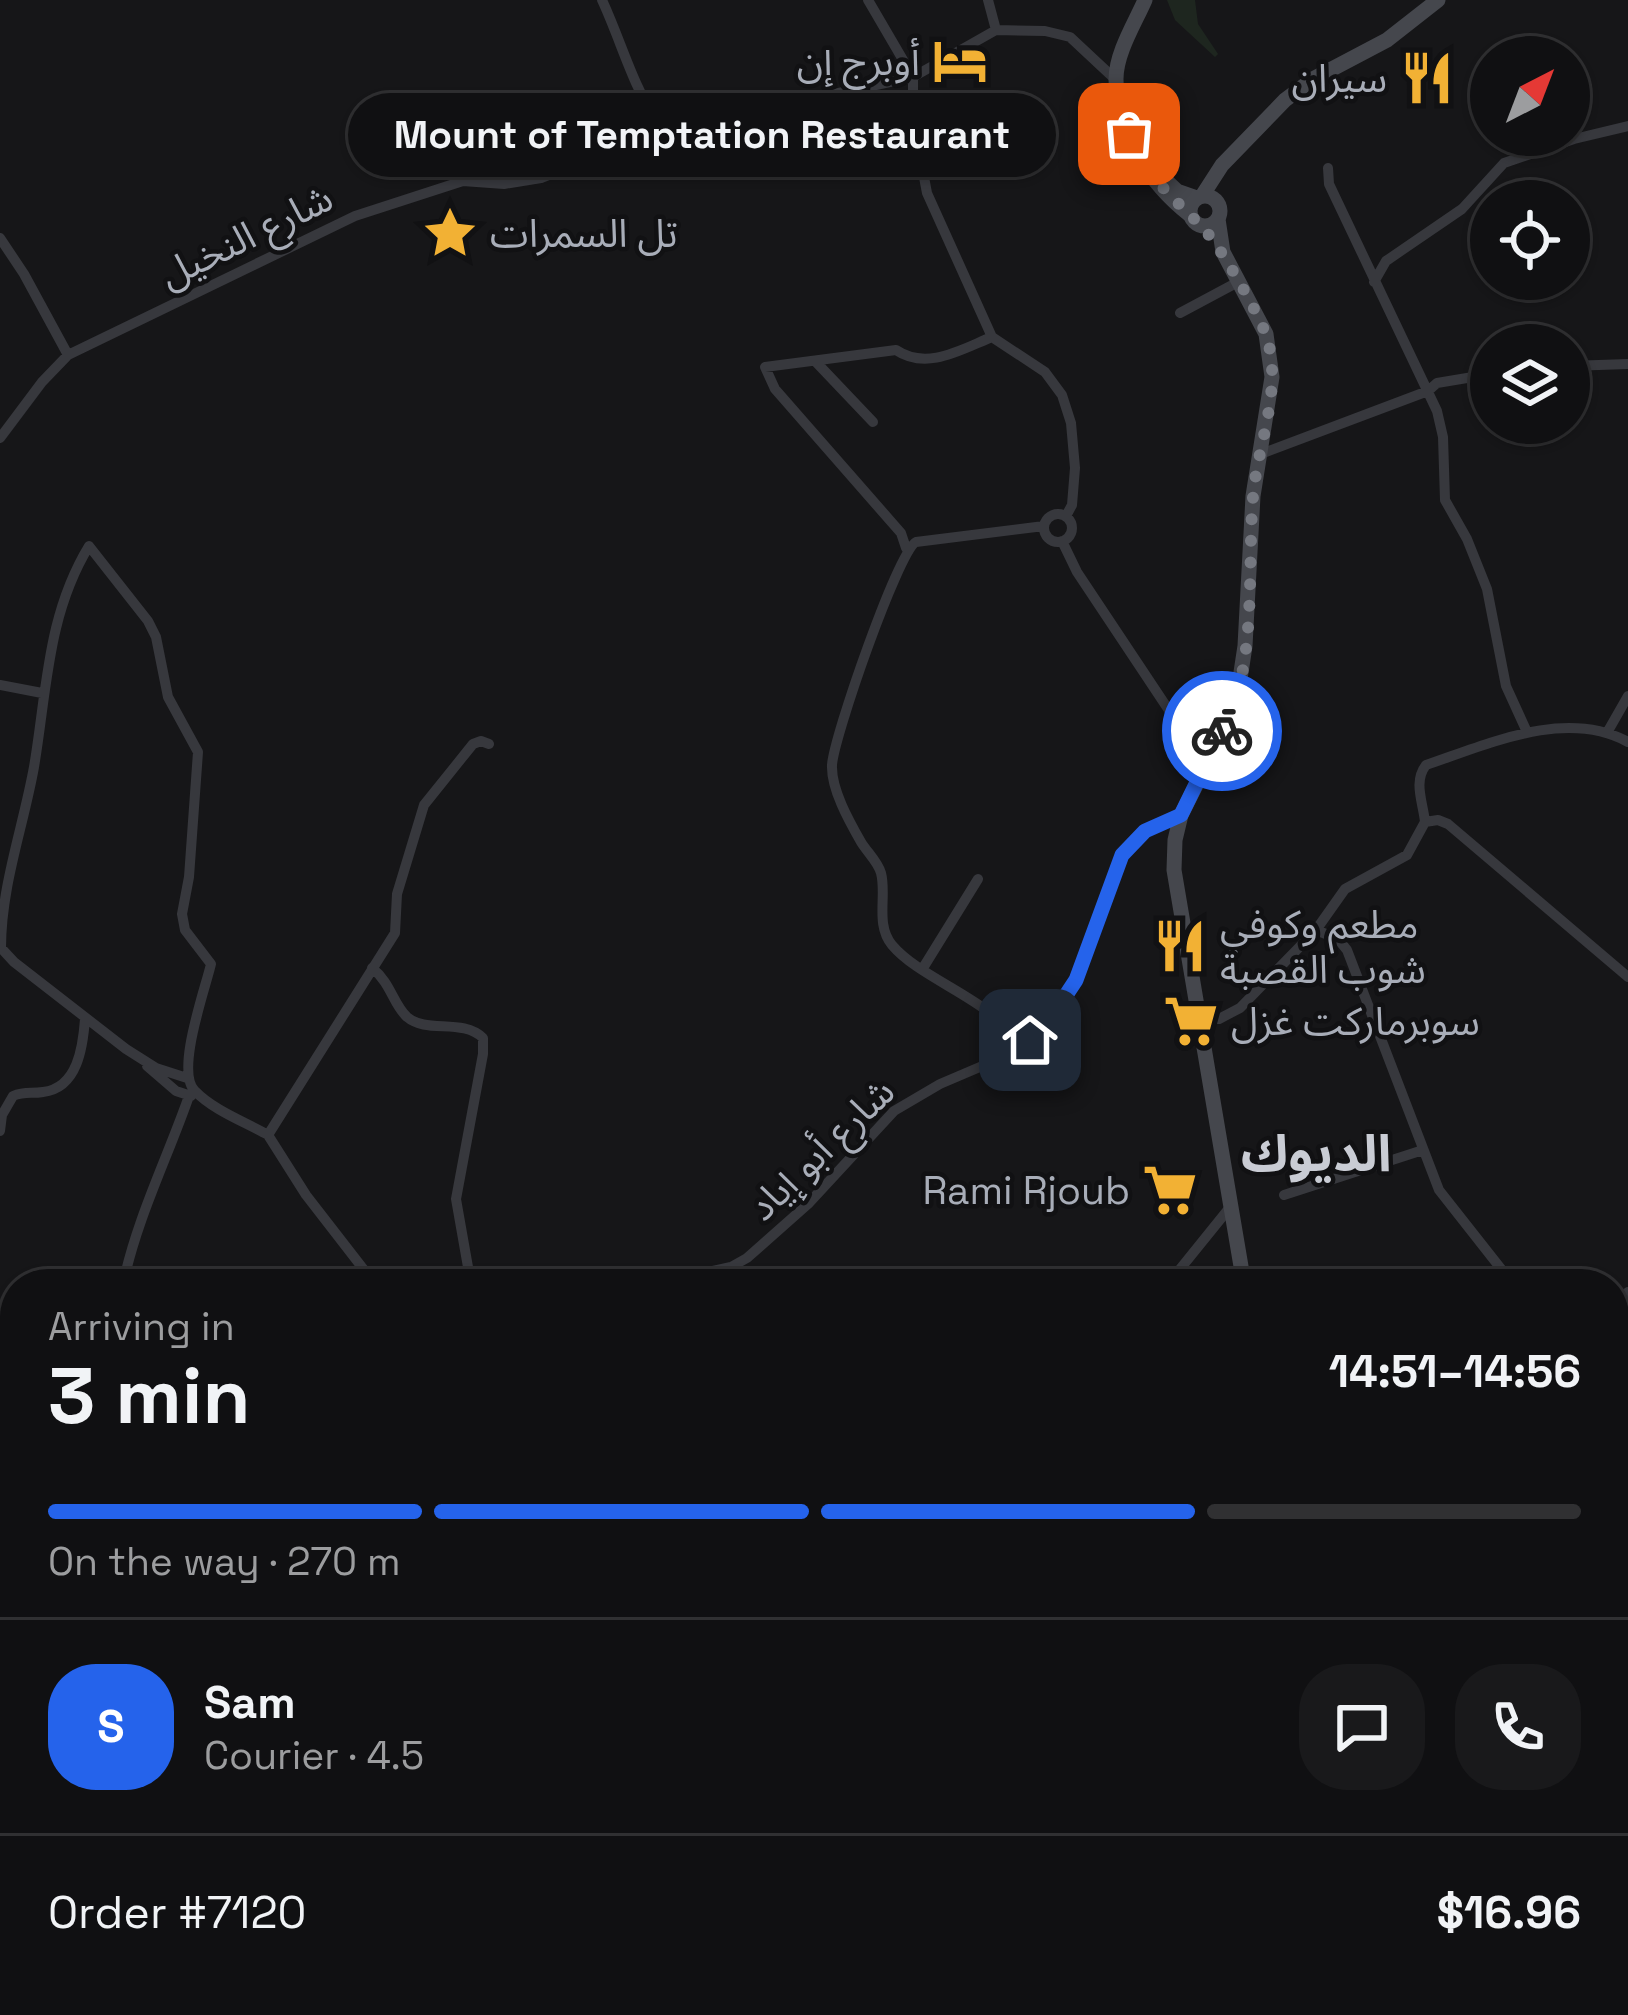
<!DOCTYPE html>
<html lang="en">
<head>
<meta charset="utf-8">
<style>
	:root { --surface:#101012; --page:#19191b; --text:#f1f3f6; --muted:#9c9d9f; --line:#303032; --accent:#2563eb }
	body { margin:0; font-family:"Space Grotesk","Noto Sans Arabic",sans-serif; background:var(--page); color:var(--text); height:100vh; display:flex; flex-direction:column; font-size:45px; white-space:nowrap }
	* { box-sizing:border-box; margin:0 }
	p { font-size:39px; color:var(--muted) }
	.icon { flex:none; width:66px; height:66px; fill:none; stroke:currentColor; stroke-width:2; stroke-linecap:round; stroke-linejoin:round }
	.map { position:relative; flex:1; overflow:hidden }
	.panel { position:absolute; left:0px; top:1269px; width:1629px; height:747px; display:flex; flex-direction:column; background:var(--surface); border-radius:48px 48px 0 0; box-shadow:0 3px 9px #0004,0 0 0 3px var(--line) }
	.panel>* { flex:none }
	.needle { width:78px; rotate:42deg }
	.fabs { position:absolute; left:1470px; top:36px; display:grid; gap:24px }
	.fabs a { display:grid; place-items:center; width:120px; height:120px; border-radius:50%; background:var(--surface); box-shadow:0 3px 9px #0004,0 0 0 3px var(--line); font-size:60px }
	.pin { position:absolute; display:grid; place-items:center; width:102px; height:102px; color:#fff; margin:-51px; border-radius:24px; box-shadow:0 6px 18px #0006 }
	.courier { position:absolute; display:grid; place-items:center; width:120px; height:120px; margin:-60px; border:9px solid #2563eb; border-radius:50%; background:#fff; color:#222; box-shadow:0 3px 15px #0007 }
	.bubble { position:absolute; height:84px; border-radius:42px; background:var(--surface); box-shadow:0 3px 9px #0004,0 0 0 3px var(--line); font-size:39px; font-weight:700; line-height:84px; text-align:center }
	.headline em { font-style:normal; font-weight:700 }
	.headline div { display:flex; flex-direction:column-reverse }
	.headline { display:flex; align-items:center; justify-content:space-between; height:204px; padding:0 48px }
	h1 { font-size:78px; font-weight:700; line-height:90px }
	.bar { display:grid; grid-template-columns:repeat(4,1fr); gap:18px 12px; align-content:center; height:144px; padding:0 48px }
	.bar i { height:15px; border-radius:9px; background:var(--line) }
	.bar .selected { background:var(--accent) }
	.bar p { grid-column:span 4 }
	.line { display:flex; align-items:center; gap:30px; padding:0 48px; border-top:3px solid var(--line) }
	.line div { flex:1 }
	.round { display:grid; place-items:center; flex:none; width:126px; height:126px; border-radius:48px; background:var(--page) }
	.map>svg:first-child { display:block }
</style>
</head>
<body>
<div class="map">
<svg width="1628" height="2015" viewBox="0 0 1628 2015">
	<rect width="100%" height="100%" fill="#161618"/>
	<path fill="#1e261f" d="M1167,0H1195L1198,24L1218,54L1215,57L1175,20Z"/>
	<g fill="none" stroke-linecap="round" stroke-linejoin="round">
		<path stroke="#37383d" stroke-width="10" d="M868,0L913,77V119L927,193L992,337L1045,372L1062,395L1071,423L1075,468L1072,505L1066,516
			M988,0L996,30
			M657,122L834,94L913,77L996,30L1045,31L1070,37L1116,80
			M1328,168L1329,184L1437,411L1443,437L1445,500L1467,539L1487,589L1506,686L1527,732
			M0,238L24,274L68,355L355,216L463,181L504,184L541,178L597,156L657,122C632,84 621,41 602,0
			M1374,282L1386,261L1462,209L1504,163L1574,139L1628,126
			M1180,313L1238,282
			M815,361L873,422
			M1569,366L1628,364
			M0,438L42,382L68,355
			M1258,455L1428,391L1437,383L1491,374
			M1044 528a14 14 0 1 1 28 0a14 14 0 1 1-28 0Z
			M1062,541L1077,572L1204,763
			M906,548L901,533L775,389L765,367L896,350C927,371 962,349 992,337
			M0,685L42,693
			M1608,731L1628,696
			M1425,822C1423,802 1413,782 1426,765C1488,744 1566,708 1628,742
			M1425,822L1438,820L1448,824L1628,977
			M1316,930L1345,889L1407,855L1425,822
			M372,968C391,983 393,1004 407,1017C427,1034 462,1018 483,1038V1054L456,1199L471,1284
			M923,968L978,879
			M1199,1018L1219,1019L1240,1008L1316,930L1338,939L1347,950L1439,1190L1513,1284
			M1020,1049C1001,1002 923,982 892,945C875,924 887,896 881,873C878,862 867,852 861,842C849,821 831,789 832,765C834,736 898,552 916,542L1044,526
			M147,1066L176,1091L191,1096
			M187,1078L156,1068L126,1049L14,962L1,948C1,886 23,828 34,767C47,690 47,615 89,546L148,621L156,637L168,697L198,752L189,877L182,914L185,930L211,964C205,990 175,1072 195,1091C213,1110 245,1122 268,1135
			M0,1131L2,1115L13,1096C25,1091 31,1094 43,1092C78,1088 83,1046 85,1019
			M1284,1195L1423,1150
			M123,1284C137,1218 167,1159 189,1096
			M375,1284L306,1195L268,1135L395,933L397,894L424,805L473,744L481,741L489,744
			M653,1284L731,1267L747,1258L808,1204L894,1111L940,1084L1008,1055L1043,1030L1082,966L1122,855L1145,831L1181,815
			M1168,1284L1231,1206
			M1614,1304L1628,1292
			M1614,1406L1628,1423
			M1614,1581L1628,1598
			M0,1582L15,1592
			M1614,1683L1628,1701
			M0,1734L15,1735
			M1614,1735L1628,1721
			M1614,1860L1628,1865
			M0,1877L15,1821
			M312,2001L326,2015
			M436,2001L447,2015
			M691,2001L707,2015
			M995,2001L1013,2015
			M1540,2001L1549,2015
			M485,2015L499,2001
			M884,2015L897,2001
			M1306,2015L1337,2001"/>
		<path stroke="#45474d" stroke-width="15" d="M1145,0C1135,23 1116,53 1116,79C1116,132 1150,184 1190,215
			M1160,175L1177,191L1197,198
			M1202,196L1222,165L1285,100L1313,79L1387,40L1438,0
			M1190 211a15 15 0 1 1 30 0a15 15 0 1 1-30 0Z
			M1218,219L1223,252L1266,334L1272,377L1253,496L1245,646L1238,692L1230,718L1181,815L1175,840L1174,870L1244,1284
			M1360,2001L1363,2015"/>
	</g>
	<g fill="none" stroke-linecap="round" stroke-linejoin="round">
		<path stroke="#757880" stroke-width="12" stroke-dasharray="0 21.6" d="M1129,134C1147,178 1170,194 1201,226C1220,245 1257,310 1266,335C1284,388 1257,445 1253,497C1247,567 1258,669 1222,731"/>
		<path stroke="#2563eb" stroke-width="15" d="M1030,1040L1043,1030L1076,980L1122,855L1145,831L1181,815L1222,731"/>
	</g>
	<defs>
		<symbol id="hotel-bare" viewBox="-9 -9 18 18"><path d="M-6-4.5h1.5V1H6V5H4.5V3h-9V5H-6ZM-4 0a1.8 1.8 0 1 1 3.6 0ZM.5 0V-2.5h3Q6-2.5 6 0Z" fill="#f2b134" stroke="#111113" stroke-width="2.5" paint-order="stroke"/></symbol>
		<symbol id="restaurant-bare" viewBox="-9 -9 18 18"><path d="M-5-6h1v4h1v-4h1v4h1v-4h1v5L-1.5 .5V6h-2V.5L-5-1ZM5-6V6H3V1.5H1.5Q1.5-4 5-6Z" fill="#f2b134" stroke="#111113" stroke-width="2.5" paint-order="stroke"/></symbol>
		<symbol id="sight-bare" viewBox="-9 -9 18 18"><path d="M0-6L1.8-2.2L6-1.7L2.9 1.2L3.7 5.4L0 3.3L-3.7 5.4L-2.9 1.2L-6-1.7L-1.8-2.2Z" fill="#f2b134" stroke="#111113" stroke-width="2.5" paint-order="stroke"/></symbol>
		<symbol id="supermarket-bare" viewBox="-9 -9 18 18"><path d="M-6-5.5h2.5l.6 2H6L4.5 2H-2.5L-4.4-4H-6ZM-1.5 3.2a1.3 1.3 0 1 0 .1 0ZM3 3.2a1.3 1.3 0 1 0 .1 0Z" fill="#f2b134" stroke="#111113" stroke-width="2.5" paint-order="stroke"/></symbol>
	</defs>
	<g fill-rule="evenodd">
		<use href="#hotel-bare" x="922" y="23" width="76" height="76"/>
		<use href="#restaurant-bare" x="1389" y="40" width="76" height="76"/>
		<use href="#sight-bare" x="412" y="195" width="76" height="76"/>
		<use href="#restaurant-bare" x="1142" y="908" width="76" height="76"/>
		<use href="#supermarket-bare" x="1153" y="983" width="76" height="76"/>
		<use href="#supermarket-bare" x="1132" y="1152" width="76" height="76"/>
	</g>
	<g text-anchor="middle" dominant-baseline="central" stroke-width="9" stroke-linejoin="round" paint-order="stroke">
		<g font-size="39" fill="#a8adb8" stroke="#111113" text-anchor="end">
			<text x="920" y="61">أوبرج إن</text>
			<text x="1387" y="78">سيران</text>
			<text x="490" y="233" text-anchor="start">تل السمرات</text>
			<text x="1220" y="924" text-anchor="start">مطعم وكوفي<tspan x="1220" dy="45">شوب القصبة</tspan></text>
			<text x="1231" y="1021" text-anchor="start">سوبرماركت غزل</text>
			<text x="1130" y="1190">Rami Rjoub</text>
		</g>
		<g font-size="39" fill="#a8adb8" stroke="#111113">
			<text transform="translate(246 236) rotate(-26)">شارع النخيل</text>
			<text transform="translate(821 1149) rotate(-44)">شارع أبو إياد</text>
		</g>
		<g font-size="51" font-weight="bold" fill="#c9ccd4" stroke="#111113">
			<text x="1316" y="1153">الديوك</text>
		</g>
	</g>
</svg>
<div class="fabs">
<a><svg class="needle" viewBox="-14 -14 28 28"><path d="M0-13l5 13h-10z" fill="#e53935"/><path d="M0 13l5-13h-10z" fill="#9c9d9f"/></svg></a>
<a><svg class="icon" aria-label="locate" viewBox="0 0 24 24"><circle cx="12" cy="12" r="6"/><path d="M12 2v4M12 18v4M2 12h4M18 12h4"/></svg></a>
<a><svg class="icon" aria-label="layers" viewBox="0 0 24 24"><path d="M12 4l9 5-9 5-9-5zM3 14l9 5 9-5"/></svg></a>
</div>
<div class="pin" style="left:1129px;top:134px;background:#ea580c"><svg class="icon" aria-label="bag" viewBox="0 0 24 24"><path d="M5 8h14l-1 12H6zM9 8a3 3 0 0 1 6 0"/></svg></div>
<div class="pin" style="left:1030px;top:1040px;background:#1f2937"><svg class="icon" aria-label="home" viewBox="0 0 24 24"><path d="M3 11l9-7 9 7M6 9v11h12V9"/></svg></div>
<div class="courier" style="left:1222px;top:731px"><svg class="icon" aria-label="bike" viewBox="0 0 24 24"><circle cx="6" cy="16" r="4"/><circle cx="18" cy="16" r="4"/><path d="M6 16l4-8h5l3 8M10 8l3 8H6M13 5h3"/></svg></div>
<div class="bubble" style="left:348px;top:93px;width:708px">Mount of Temptation Restaurant</div>
<section class="panel">
<div class="headline"><div><h1>3 min</h1><p>Arriving in</p></div><em>14:51–14:56</em></div>
<div class="bar"><i class="selected"></i><i class="selected"></i><i class="selected"></i><i></i><p>On the way · 270 m</p></div>
<div class="line" style="height:216px"><b class="round" style="background:var(--accent);color:#fff">S</b><div><b>Sam</b><p>Courier · 4.5</p></div><a class="round"><svg class="icon" aria-label="chat" viewBox="0 0 24 24"><path d="M4 5h16v11H9l-5 4z"/></svg></a><a class="round"><svg class="icon" aria-label="phone" viewBox="0 0 24 24"><path d="M5 4h4l2 5-3 2q2 4 5 5l2-3 5 2v4C11 20 4 13 5 4z"/></svg></a></div>
<div class="line" style="height:156px"><div>Order #7120</div><b>$16.96</b></div>
</section>
</div>
</body>
</html>
